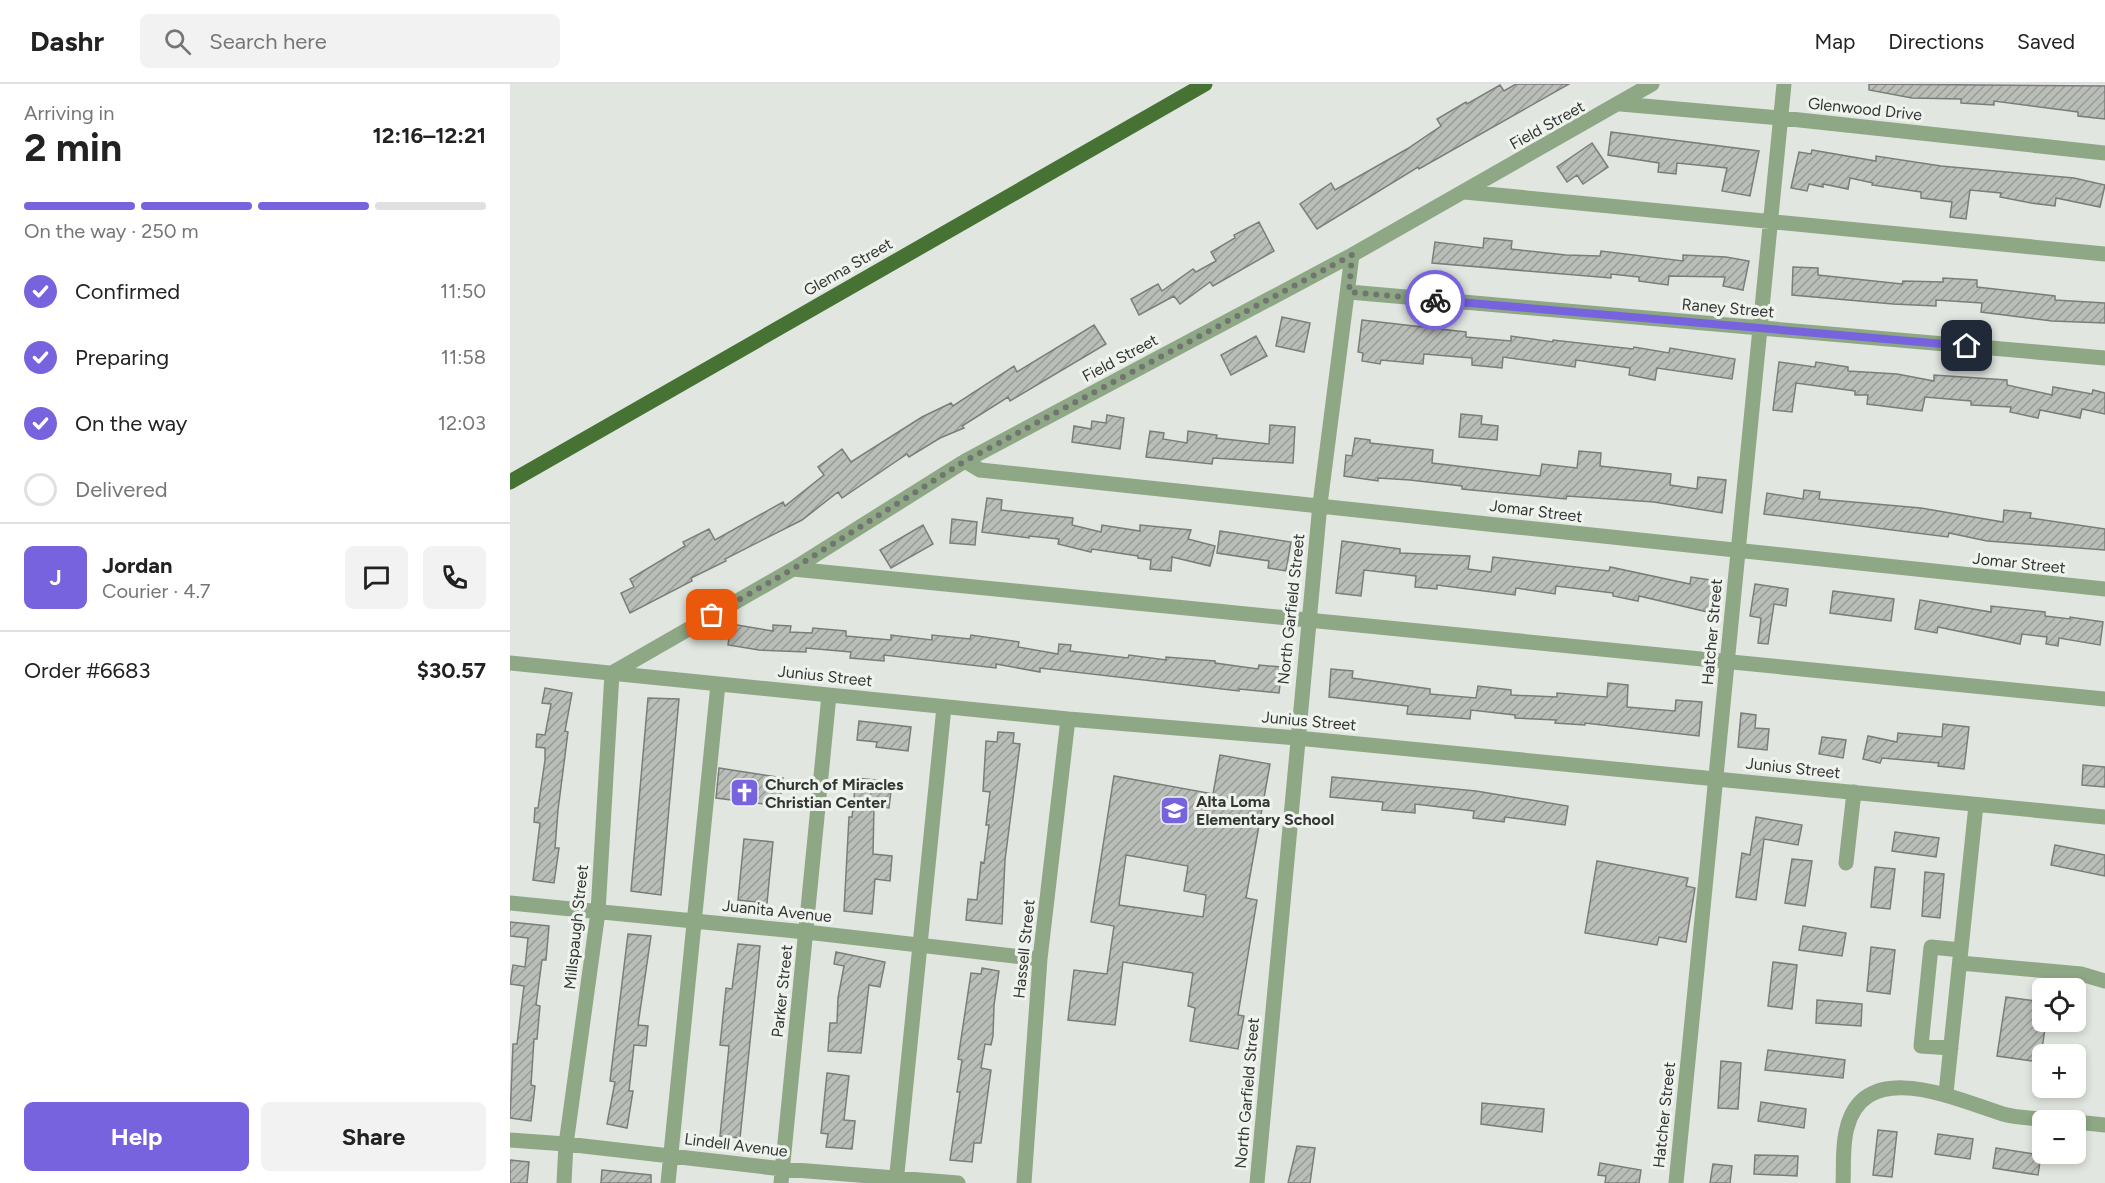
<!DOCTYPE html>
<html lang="en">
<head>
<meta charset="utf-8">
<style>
	:root { --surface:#fff; --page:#f2f2f2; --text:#222; --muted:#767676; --line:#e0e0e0; --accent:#7763de }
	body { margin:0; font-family:Figtree,sans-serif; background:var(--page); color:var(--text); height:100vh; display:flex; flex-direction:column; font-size:22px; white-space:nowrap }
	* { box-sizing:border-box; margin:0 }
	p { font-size:20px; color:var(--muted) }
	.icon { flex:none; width:33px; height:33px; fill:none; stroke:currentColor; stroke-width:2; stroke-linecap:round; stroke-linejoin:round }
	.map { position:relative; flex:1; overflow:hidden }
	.sheet { display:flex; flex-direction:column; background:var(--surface); width:510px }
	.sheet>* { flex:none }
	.buttons { position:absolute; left:1522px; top:894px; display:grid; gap:12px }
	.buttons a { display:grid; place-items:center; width:54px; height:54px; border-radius:9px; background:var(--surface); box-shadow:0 3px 9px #0003; font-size:30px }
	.pin { position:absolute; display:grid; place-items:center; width:51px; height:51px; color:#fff; margin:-26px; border-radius:12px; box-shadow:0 3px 9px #0006 }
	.courier { position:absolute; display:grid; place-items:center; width:60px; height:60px; margin:-30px; border:4px solid #7763de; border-radius:50%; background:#fff; color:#222; box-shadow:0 2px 8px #0007 }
	.summary em { font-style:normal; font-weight:700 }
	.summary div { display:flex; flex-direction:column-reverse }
	.summary { display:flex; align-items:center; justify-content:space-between; height:102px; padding:0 24px }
	h1 { font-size:39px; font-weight:700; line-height:45px }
	.bar { display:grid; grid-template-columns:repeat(4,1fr); gap:9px 6px; align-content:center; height:72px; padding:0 24px }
	.bar i { height:8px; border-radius:4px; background:var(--line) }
	.bar .on { background:var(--accent) }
	.bar p { grid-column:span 4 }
	.line { display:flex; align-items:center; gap:15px; padding:0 24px; border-top:2px solid var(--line) }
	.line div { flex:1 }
	.round { display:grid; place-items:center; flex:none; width:63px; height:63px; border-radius:9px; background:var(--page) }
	ol { padding:0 24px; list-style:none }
	li { display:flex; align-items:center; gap:18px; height:66px }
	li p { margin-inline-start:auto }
	li .icon { padding:6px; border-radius:50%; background:var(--accent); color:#fff; stroke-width:4 }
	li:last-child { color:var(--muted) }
	li i { width:33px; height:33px; border:3px solid var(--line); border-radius:50% }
	.cta { display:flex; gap:12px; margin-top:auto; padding:12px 24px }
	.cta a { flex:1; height:69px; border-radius:9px; background:var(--accent); color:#fff; font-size:24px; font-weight:700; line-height:69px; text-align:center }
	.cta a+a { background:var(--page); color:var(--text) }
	header { display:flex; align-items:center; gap:36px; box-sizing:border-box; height:84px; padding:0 30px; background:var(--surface); border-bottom:2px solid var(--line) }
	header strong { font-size:28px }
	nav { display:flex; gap:33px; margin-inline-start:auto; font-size:21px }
	.search { width:420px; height:54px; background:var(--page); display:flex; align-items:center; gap:15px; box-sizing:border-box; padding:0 21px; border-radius:9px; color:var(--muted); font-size:22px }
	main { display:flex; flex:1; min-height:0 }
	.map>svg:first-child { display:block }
</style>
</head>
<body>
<header>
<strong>Dashr</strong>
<div class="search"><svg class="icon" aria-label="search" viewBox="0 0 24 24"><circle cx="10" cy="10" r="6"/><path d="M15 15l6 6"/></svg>Search here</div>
<nav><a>Map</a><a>Directions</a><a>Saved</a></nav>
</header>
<main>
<section class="sheet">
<div class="summary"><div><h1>2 min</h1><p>Arriving in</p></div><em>12:16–12:21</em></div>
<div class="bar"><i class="on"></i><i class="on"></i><i class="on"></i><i></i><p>On the way · 250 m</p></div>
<ol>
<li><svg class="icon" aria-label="check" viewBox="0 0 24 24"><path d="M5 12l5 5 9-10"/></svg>Confirmed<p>11:50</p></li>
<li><svg class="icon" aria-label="check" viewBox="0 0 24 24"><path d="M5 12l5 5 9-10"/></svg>Preparing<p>11:58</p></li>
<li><svg class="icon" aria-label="check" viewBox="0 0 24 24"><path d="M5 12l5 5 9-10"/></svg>On the way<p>12:03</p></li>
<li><i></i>Delivered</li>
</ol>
<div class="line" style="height:108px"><b class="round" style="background:var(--accent);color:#fff">J</b><div><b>Jordan</b><p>Courier · 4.7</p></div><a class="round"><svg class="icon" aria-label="chat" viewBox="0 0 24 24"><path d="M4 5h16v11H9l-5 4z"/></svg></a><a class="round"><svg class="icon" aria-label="phone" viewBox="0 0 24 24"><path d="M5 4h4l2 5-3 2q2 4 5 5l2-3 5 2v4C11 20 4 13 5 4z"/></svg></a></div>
<div class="line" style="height:78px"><div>Order #6683</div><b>$30.57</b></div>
<div class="cta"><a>Help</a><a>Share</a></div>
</section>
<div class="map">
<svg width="1595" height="1099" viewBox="0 0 1595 1099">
	<defs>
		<pattern id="building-hatch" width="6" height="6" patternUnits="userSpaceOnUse" patternTransform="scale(1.5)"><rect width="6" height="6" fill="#babeb8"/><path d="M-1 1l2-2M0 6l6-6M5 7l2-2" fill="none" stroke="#989b96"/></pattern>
	</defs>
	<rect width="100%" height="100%" fill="#e2e6e0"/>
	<path fill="url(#building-hatch)" stroke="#7a7e79" stroke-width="1.5" fill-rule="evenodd" d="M1006,0H1059L909,85L908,83L807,145L790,120L821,99L825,106L897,65L931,42L927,35L956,18L957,20L990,1L994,7Z
		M1359,0L1595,2V35L1568,32V28L1484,17V21L1451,19V15L1402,14L1359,6Z
		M1101,48L1249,67L1240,112L1212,107L1217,84L1167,79L1166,90L1148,88L1149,79L1098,71Z
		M1082,59L1098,83L1073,100L1067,91L1057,98L1047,83Z
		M1302,66L1366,77V72L1431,82L1564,94L1595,101L1590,123L1546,114L1545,122L1521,119L1490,113L1491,109L1460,106L1456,135L1440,133L1442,118L1411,114V108L1362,101L1363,99L1340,94L1338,105L1313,100V103L1299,100L1297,107L1281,104L1289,68L1301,70Z
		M749,138L764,167L703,202L700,198L670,220L664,212L629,231L621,215L648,200L652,207L683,185L686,188L706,177L701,168L725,154L724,151Z
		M974,154L1002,157L1001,165L1056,171L1090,172L1091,167L1173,177V171L1216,173L1239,177L1233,206L1213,202L1215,193L1159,192L1158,201L1129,197V193L1101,190V194L922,179L925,158L973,164Z
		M1283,183L1308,184V191L1392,200L1393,197L1433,198V194L1467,196V203L1545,212V216L1595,219V239L1542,237L1471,228L1472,219L1426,216V222L1383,220L1282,211Z
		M772,233L800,239L794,268L766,262Z
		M852,236L956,248V253L1001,257V252L1043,258V256L1123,265L1124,263L1159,269L1160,264L1225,275L1222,295L1147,284L1145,296L1119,291L1120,284L1066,276L1065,283L993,273L992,284L962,281V274L914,270L913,280L871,276L870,280L852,277L853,269L848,268Z
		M584,241L596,260L500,317L498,313L452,342L454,344L430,354L399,373L397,370L332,414L328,408L292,436L215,475L216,477L181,494L182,497L120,529L111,509L124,503L120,495L175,462L173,458L199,445L205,456L273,418L275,422L314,391L308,383L332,365L341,378L412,333L441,319L443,322L504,282L507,288Z
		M746,252L757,272L721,291L711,271Z
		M1269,278L1305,283L1306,278L1338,283V287L1387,290L1424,297V291L1497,296V301L1542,311L1543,303L1582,310L1583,306L1595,309V330L1572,325L1570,334L1530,326L1528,334L1500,328L1501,323L1461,321V317L1415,313L1412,327L1357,320L1358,311H1345V307L1286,299L1282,328L1263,326Z
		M951,330L972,332L971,340L988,342L987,356L949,353Z
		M597,331L614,334L610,365L562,358L564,342L581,345L582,337L596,339Z
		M760,341L785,343L783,379L703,374L702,380L636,373L640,347L654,349L653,355L677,359L678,347L707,351L706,354L759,360Z
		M845,354L860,356V359L923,366L922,379L1030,392L1032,380L1067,384L1069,367L1091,369L1090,382L1161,390L1160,401L1187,405L1188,393L1216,396L1212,429L1144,418L1057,412L1056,415L952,405V402L900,396L868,394V397L834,392L836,371L842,372Z
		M1294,406L1310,408L1309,415L1411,424L1493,438L1494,426L1521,429L1520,434L1595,445V466L1477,457L1439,449L1438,453L1254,430L1257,409L1293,415Z
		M477,414L492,416L491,426L563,434L562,441L591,448L592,441L630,447V441L681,446L678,455L705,462L700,482L662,473L661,487L640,485L641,476L628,474V472L582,465L581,468L548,460L549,455L519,452V454L472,448Z
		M442,435L467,438L465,461L440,459Z
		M413,441L423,460L381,484L370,466Z
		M710,447L781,458L776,487L758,484L759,477L707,469Z
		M832,457L890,465V469L960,472L958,485L981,488L983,473L1099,487L1100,483L1180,500L1181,493L1207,497L1202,529L1129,512L1128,517L1103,512V509L1046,502L1045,510L1006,504L1005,511L927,501V505L905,503L906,492L854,486L851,512L826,509Z
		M1245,500L1278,505L1276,522L1264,520L1258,560L1248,559L1251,534L1240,532Z
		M1323,507L1384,515L1381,537L1320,529Z
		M1410,516L1481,528V522L1535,528V532L1560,535V533L1593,538L1590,561L1549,554L1548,562L1536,560L1537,553L1512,550L1510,560L1428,543L1427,549L1405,545Z
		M221,540L263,547V541L281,542L280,548L302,549L303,544L336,547V552L381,556V551L422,556V551L460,555L461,551L509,558L508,563L548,570L549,560L561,561L560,567L618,574L619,571L656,576V573L705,577V579L748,585L749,581L772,583L769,609L729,605V607L530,584V588L486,580V584L374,571V577L340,574L341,568L296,564V568L249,566L218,561Z
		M821,585L843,587L842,594L920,605V610L966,614L968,602L1001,606V611L1047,613V609L1097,613L1098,599L1118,601L1117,623L1165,627L1166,616L1192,618L1189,652L1075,639V641L1045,639L1046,636L1005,634V631L961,626L960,635L897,630L898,622L819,613Z
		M35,604L62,609L55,647L58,648L48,726L45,764H49L44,799L23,796L30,739L24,738L25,724H28L35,676V664L26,663L27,650L35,651L41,620L32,619Z
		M138,614L169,615L151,811L121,807Z
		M1231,629L1246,631L1245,644L1259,645L1257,666L1228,663Z
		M349,637L401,643L398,667L366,663L367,658L347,656Z
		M1433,640L1459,643L1454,685L1428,682L1429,679L1372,674L1370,679L1353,675L1358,652L1387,658L1388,649L1432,653Z
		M488,648L504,649L503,659L510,660L495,776L492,840L456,836L458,815L467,816L471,778L474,779L479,741H476L480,708L473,707L476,657L487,658Z
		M1312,653L1336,656L1333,674L1309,670Z
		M710,671L760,680L736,814L747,816L728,931L734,932L728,965L680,957L685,924L678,922L683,889L613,878L605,941L558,936L564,886L597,890L604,842L581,838L604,692L703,710ZM616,771L678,782L674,807L696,811L693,833L609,821Z
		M1573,681L1595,683V703L1572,701Z
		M209,684L273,694L269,722L206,714Z
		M822,693L966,707L1058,722L1055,741L995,733L994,738L963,734L964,727L905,720V729L872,726L873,718L820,713Z
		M346,694L382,698L379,724L364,722L363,770L382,772L380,797L365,795L362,830L334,827L339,733H342Z
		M1246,733L1292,741L1288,761L1254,755L1246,816L1226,813L1232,769L1240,771Z
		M1385,748L1429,754L1426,773L1382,767Z
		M234,755L263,758L257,819L228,816Z
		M1545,761L1595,771V792L1541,781Z
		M1282,775L1302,777L1295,822L1275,819Z
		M1087,777L1178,794L1176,802L1185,804L1176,858L1149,853L1147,861L1075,849Z
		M1365,783L1385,785L1380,825L1361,823Z
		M1415,788L1434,790L1430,834L1412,832Z
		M0,838L39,842L36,876H32L26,921L30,922L27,955H24L21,1001L25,1002L21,1037L0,1034L3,960H7L14,902L0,900L3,881L15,883L18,854L0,852Z
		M1293,842L1336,849L1332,872L1289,866Z
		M118,850L141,852L128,941L138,942L136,962L124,961L119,1007H123L117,1044L97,1040L105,998L100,997Z
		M228,860L250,862L230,1054L210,1052L219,962L210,961L216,904L222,905Z
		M1361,863L1385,866L1380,910L1357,907Z
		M326,868L375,878L370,903L359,901L351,969L318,967L320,939H327L328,914L334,882L324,880Z
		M1263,878L1287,881L1282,925L1258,922Z
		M472,884L489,887L484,921L483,952L481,961L475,960L471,984L481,986L471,1059H464L462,1078L440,1076L450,1008H447L452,976L448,975L461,889L471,890Z
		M1496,913L1533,918V938H1536L1530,978L1487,972Z
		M1307,916L1352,920L1351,942L1306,939Z
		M1258,966L1335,976L1333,994L1255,986Z
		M1211,977L1231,979L1228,1025L1208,1024Z
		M317,989L339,992L334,1036L345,1037L342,1065L316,1063L318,1050L311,1049Z
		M1251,1018L1296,1025L1294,1044L1248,1037Z
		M972,1019L1034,1025L1032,1048L971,1040Z
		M1368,1046L1387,1048L1382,1093L1363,1091Z
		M1428,1050L1463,1055L1460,1075L1425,1070Z
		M787,1062L805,1064L800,1099H778Z
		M1486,1064L1531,1071L1528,1091L1483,1084Z
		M1245,1071L1288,1072L1287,1092L1244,1090Z
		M0,1076L19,1078L17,1099H0Z
		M1090,1079L1131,1086L1129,1099H1095L1096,1092L1088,1091Z
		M1203,1080L1222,1082L1220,1099H1200Z
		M92,1086L141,1091V1099H91Z"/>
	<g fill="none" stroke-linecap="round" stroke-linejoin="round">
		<path stroke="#8ea785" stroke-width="15" d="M1111,20L1271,34L1595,69
			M955,108L1595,170
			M839,208L1595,274
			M455,377L470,386C845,424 1220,468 1595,505
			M283,485L1595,615
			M0,579L558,635L787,654L1595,733
			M1336,779L1344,708
			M0,819L296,848L530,875
			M1450,879L1571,890L1595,897
			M1441,964L1411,962L1421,863L1451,866
			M1436,1009L1466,721
			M1566,1038L1595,1041
			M0,1056L56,1060L273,1085L448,1099
			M54,1099L56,1060L88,828L102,589L283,485L455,377L842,171L1142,0
			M158,1099L208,600
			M271,1099L319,611
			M386,1099L434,623
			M514,1099L530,875L558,635
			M747,1099L810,420L842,171
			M1166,1099L1274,0
			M1333,1099C1334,1082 1332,1061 1337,1044C1355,972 1448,1016 1493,1030C1511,1035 1534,1035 1553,1036"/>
		<path stroke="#467233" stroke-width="15" d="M0,398L695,0"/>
	</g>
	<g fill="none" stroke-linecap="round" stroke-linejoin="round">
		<path stroke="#717470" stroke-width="6" stroke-dasharray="0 10.8" d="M202,531L283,485L455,377L842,171L839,208L925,216"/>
		<path stroke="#7763de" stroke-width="8" d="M925,216L1457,262"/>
	</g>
	<defs>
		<symbol id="church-square" viewBox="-11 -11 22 22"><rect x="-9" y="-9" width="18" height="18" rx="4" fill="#7763de" stroke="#eff3ed"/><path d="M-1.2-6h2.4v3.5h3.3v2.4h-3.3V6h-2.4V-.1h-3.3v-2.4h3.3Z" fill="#fff"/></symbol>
		<symbol id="school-square" viewBox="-11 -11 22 22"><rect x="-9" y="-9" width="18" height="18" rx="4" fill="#7763de" stroke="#eff3ed"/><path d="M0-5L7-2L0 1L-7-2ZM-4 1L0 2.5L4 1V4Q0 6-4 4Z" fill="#fff"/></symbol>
	</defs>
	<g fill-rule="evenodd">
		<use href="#church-square" x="218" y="692" width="33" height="33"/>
		<use href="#school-square" x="648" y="710" width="33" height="33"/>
	</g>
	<g text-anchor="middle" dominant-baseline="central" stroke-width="6" stroke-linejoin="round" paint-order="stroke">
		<g font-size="16" fill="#343634" stroke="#eff3ed">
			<text transform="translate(1355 25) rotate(6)">Glenwood Drive</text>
			<text transform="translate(1037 41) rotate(-29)">Field Street</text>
			<text transform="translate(338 183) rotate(-30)">Glenna Street</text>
			<text transform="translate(1218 224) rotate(5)">Raney Street</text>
			<text transform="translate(610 274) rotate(-28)">Field Street</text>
			<text transform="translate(1026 427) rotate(7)">Jomar Street</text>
			<text transform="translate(1509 479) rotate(6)">Jomar Street</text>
			<text transform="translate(781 525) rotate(-84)">North Garfield Street</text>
			<text transform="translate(1202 548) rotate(-85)">Hatcher Street</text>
			<text transform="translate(315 592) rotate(6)">Junius Street</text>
			<text transform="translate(799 637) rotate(5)">Junius Street</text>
			<text transform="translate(1283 684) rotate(6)">Junius Street</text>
			<text transform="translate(267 827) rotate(6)">Juanita Avenue</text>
			<text transform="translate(66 843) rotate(-84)">Millspaugh Street</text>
			<text transform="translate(514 865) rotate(-84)">Hassell Street</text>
			<text transform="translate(272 907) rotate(-84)">Parker Street</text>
			<text transform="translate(737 1009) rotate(-85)">North Garfield Street</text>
			<text transform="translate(1154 1031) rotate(-84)">Hatcher Street</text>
			<text transform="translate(226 1061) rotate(7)">Lindell Avenue</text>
		</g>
		<g font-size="16" font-weight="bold" fill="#343634" stroke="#eff3ed" text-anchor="start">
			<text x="255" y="700">Church of Miracles<tspan x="255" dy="18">Christian Center</tspan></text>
			<text x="686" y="717">Alta Loma<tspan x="686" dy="18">Elementary School</tspan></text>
		</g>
	</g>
</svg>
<div class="buttons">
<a><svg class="icon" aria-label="locate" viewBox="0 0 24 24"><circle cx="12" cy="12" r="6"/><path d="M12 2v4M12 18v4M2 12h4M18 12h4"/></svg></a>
<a>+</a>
<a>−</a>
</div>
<div class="pin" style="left:202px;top:531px;background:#ea580c"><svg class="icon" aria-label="bag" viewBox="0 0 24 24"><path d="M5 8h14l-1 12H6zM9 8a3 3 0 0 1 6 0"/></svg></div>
<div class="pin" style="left:1457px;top:262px;background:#1f2937"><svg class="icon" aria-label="home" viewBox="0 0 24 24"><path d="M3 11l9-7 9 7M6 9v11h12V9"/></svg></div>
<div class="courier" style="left:925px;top:216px"><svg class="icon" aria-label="bike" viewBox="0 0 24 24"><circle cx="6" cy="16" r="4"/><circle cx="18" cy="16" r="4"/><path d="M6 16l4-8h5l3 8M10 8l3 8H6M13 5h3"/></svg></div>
</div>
</main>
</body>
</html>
